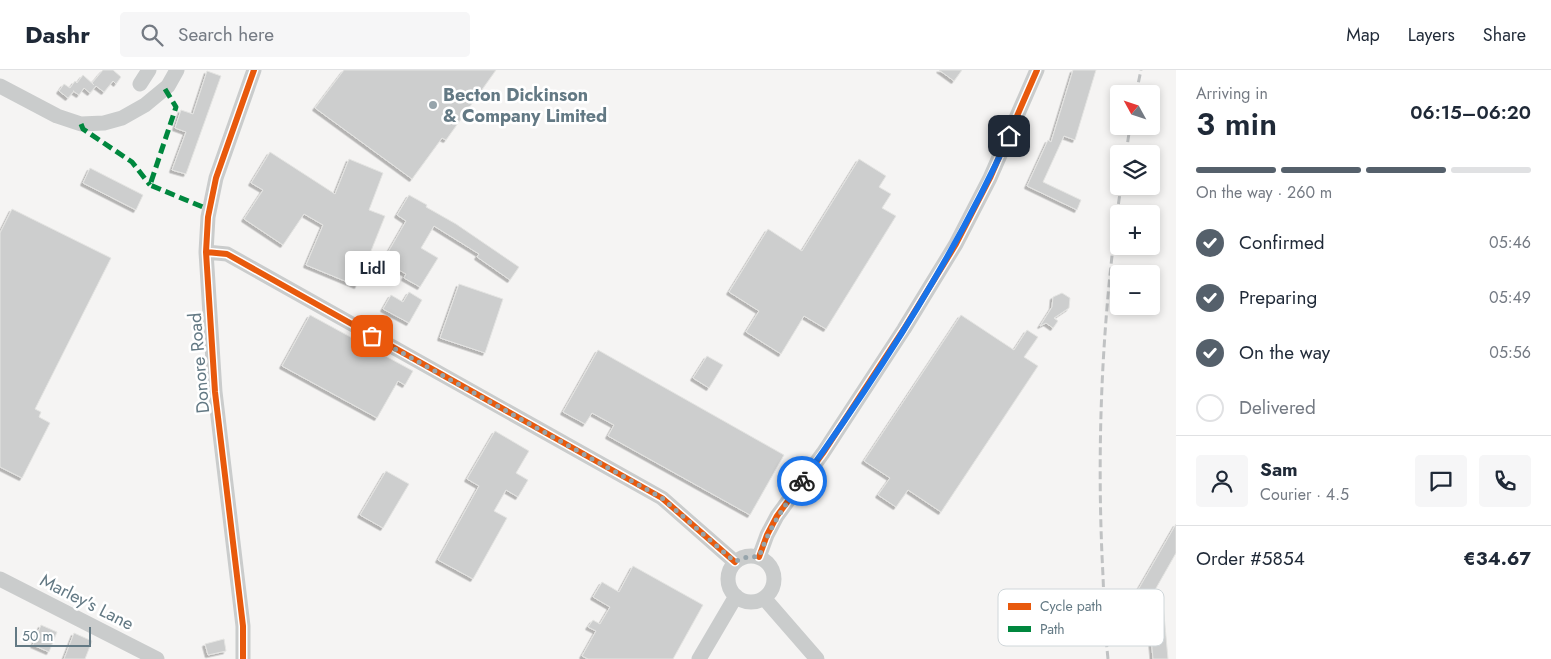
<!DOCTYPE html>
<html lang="en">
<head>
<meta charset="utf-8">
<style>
	:root { --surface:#fff; --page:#f6f6f7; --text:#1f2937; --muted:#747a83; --line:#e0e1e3; --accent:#55606b }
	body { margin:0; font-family:Jost,sans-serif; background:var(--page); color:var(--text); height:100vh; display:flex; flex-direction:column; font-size:19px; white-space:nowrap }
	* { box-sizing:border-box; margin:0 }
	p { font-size:16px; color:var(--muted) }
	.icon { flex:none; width:28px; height:28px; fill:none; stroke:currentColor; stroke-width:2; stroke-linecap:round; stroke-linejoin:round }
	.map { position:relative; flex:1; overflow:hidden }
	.details { display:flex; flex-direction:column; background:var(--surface); width:375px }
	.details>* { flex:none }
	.needle { width:32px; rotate:310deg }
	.fabs { position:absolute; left:1110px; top:15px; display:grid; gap:10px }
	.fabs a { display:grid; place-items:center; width:50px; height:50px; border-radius:5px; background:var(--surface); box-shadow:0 2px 8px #0003; font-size:25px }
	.scale { position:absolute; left:15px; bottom:12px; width:76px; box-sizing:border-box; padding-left:5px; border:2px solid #637984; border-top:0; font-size:14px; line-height:18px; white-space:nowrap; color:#637984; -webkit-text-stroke:4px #fff; paint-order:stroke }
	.pin { position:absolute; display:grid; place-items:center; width:42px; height:42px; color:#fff; margin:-21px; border-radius:10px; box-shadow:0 2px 8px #0006 }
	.courier { position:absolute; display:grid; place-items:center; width:50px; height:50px; margin:-25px; border:4px solid #1a73e8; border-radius:50%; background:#fff; color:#222; box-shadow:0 1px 6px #0007 }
	.bubble { position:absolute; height:35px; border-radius:5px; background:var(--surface); box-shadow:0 2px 8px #0003; font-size:16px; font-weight:600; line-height:35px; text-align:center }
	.overview em { font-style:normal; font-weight:600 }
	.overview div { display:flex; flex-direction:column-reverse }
	.overview { display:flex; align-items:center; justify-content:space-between; height:85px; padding:0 20px }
	h1 { font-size:32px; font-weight:600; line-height:38px }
	.bar { display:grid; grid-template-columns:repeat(4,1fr); gap:8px 5px; align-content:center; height:60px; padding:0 20px }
	.bar i { height:6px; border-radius:4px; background:var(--line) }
	.bar .current { background:var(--accent) }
	.bar p { grid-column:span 4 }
	.line { display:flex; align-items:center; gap:12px; padding:0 20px; border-top:1px solid var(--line) }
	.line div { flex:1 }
	.round { display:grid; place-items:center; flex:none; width:52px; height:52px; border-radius:5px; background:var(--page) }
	ol { padding:0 20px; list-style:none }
	li { display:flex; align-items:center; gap:15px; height:55px }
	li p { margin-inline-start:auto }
	li .icon { padding:5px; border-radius:50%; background:var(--accent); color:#fff; stroke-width:4 }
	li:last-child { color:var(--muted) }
	li i { width:28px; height:28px; border:2px solid var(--line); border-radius:50% }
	header { display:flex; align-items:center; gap:30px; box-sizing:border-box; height:70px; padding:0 25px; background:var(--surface); border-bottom:1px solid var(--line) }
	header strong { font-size:24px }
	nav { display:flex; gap:28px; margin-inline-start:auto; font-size:18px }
	.search { width:350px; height:45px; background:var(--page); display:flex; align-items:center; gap:12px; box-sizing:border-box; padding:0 18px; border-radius:5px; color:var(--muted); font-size:19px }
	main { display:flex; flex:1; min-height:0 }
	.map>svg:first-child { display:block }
</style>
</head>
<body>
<header>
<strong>Dashr</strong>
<div class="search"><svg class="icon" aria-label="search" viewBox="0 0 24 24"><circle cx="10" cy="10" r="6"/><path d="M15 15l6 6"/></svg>Search here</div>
<nav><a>Map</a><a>Layers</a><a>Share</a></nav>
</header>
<main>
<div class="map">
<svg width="1176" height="589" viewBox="0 0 1176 589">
	<defs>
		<filter id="shadow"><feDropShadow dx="-2.5" dy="2.5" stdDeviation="0" flood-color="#0004"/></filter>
	</defs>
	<rect width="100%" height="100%" fill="#f5f4f3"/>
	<path fill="#cdcece" stroke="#e4e4e2" filter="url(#shadow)" d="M103,0H113L121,7L116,14L113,11L104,22L96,16L90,23L84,18L79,25L73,21H74L68,28L59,21L64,14L70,18L75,11L77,13L83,5L94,15L92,13Z
		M344,0H496L446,70L442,68L412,109L315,38Z
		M939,0H962L954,11Z
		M1073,0H1096L1075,70L1064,66L1043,112L1081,130L1077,140L1027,116L1048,70L1051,72Z
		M207,1L221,6L186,104L172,100L186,62L175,58L181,40L193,44Z
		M270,82L335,124L349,89L383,103L369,140L385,146L357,216L306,195L323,155L304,144L283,175L244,149L263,120L251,113Z
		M859,89L886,106L879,117L891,124L882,138L896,146L826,259L804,246L781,284L746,262L759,241L729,222L768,159L802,181Z
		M90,98L143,125L136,140L83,113Z
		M409,125L427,135L426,137L456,154L519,197L510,210L477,187L479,184L434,156L421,178L438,188L420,217L404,208L406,204L383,191L406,151L397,145Z
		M12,139L111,188L35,339L41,342L39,347L50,353L22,408L0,397V163Z
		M459,214L503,229L485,283L440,268Z
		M409,222L422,230L409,253L383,239L391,225L403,232Z
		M1062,223L1070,228L1069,238L1054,248L1058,251L1053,258L1046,253L1040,256L1052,237L1053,227Z
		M310,245L413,301L405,315L398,311L377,348L282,296Z
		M961,245L1014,280L1027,260L1038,267L1024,287L1038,296L941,442L908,420L896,437L878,425L890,408L864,391Z
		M598,280L784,385L750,445L608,366L614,355L592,343L585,354L563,342Z
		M707,286L723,295L709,318L693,308Z
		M495,361L529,381L516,403L528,410L518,427L506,420L494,441L507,448L473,509L438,490L479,416L467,409Z
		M386,401L409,414L383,458L360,445Z
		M1176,454V483L1151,527L1138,520Z
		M633,496L703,535L673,589H588L582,586L596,561L588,557L593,550L600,554L610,537L593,527L602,512L619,522Z
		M1163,533L1168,589H1153L1148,534Z
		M41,555L57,562L49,582L33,575Z
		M74,563L92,571L85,589H64Z
		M224,569L226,581L208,585L205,574Z"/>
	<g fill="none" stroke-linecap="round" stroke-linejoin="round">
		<path stroke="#cacccc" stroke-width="15" d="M140,14L149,0
			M0,16L57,46L81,54L104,53L122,48L145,35L168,16L177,0
			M206,182L227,184L662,428L735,492
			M728 509a23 23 0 1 1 46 0a23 23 0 1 1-46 0Z
			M759,487L767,465L777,446L823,383L904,259L956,174L990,108L1037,0
			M0,509L157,589
			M764,528L817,589
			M243,589V556L215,322L206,182L208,147L216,108L254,0
			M699,589L736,526"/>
		<path stroke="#c0c2c3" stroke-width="3" stroke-dasharray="8 4" stroke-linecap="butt" d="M1136,24L1141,0
			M1126,84L1130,56
			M1108,589C1105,561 1104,533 1103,506C1096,376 1102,245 1121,116"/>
		<path stroke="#00873e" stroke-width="5" stroke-dasharray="10 5" stroke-linecap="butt" d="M165,19L176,37L150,115L210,140
			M81,54L83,59L132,92L150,115"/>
		<defs>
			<path id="cycleway" d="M206,182L227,184L662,428L735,492
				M759,487L767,465L777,446L823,383L904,259L956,174L990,108L1037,0
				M243,589V556L215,322L206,182L208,147L216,108L254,0"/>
		</defs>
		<use href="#cycleway" stroke="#fff" stroke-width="9"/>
		<use href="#cycleway" stroke="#e8590c" stroke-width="6"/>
	</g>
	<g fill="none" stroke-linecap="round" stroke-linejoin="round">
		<path stroke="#96a4ab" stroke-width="5" stroke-dasharray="0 9" d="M372,266L662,428L735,492C744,487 749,486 759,487C770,456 784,437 802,411"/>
		<path stroke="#1a73e8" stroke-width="6" d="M802,411C880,303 954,187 1009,66"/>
	</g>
	<circle fill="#96a4ab" stroke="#fff" stroke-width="2" cx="433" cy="35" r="5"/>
	<g text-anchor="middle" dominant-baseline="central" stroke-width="5" stroke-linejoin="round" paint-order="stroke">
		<g font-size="18" font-weight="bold" fill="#637984" stroke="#fff" text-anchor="start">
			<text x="443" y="25">Becton Dickinson<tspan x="443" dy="21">&amp; Company Limited</tspan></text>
		</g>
		<g font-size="18" fill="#637984" stroke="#fff">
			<text transform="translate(199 293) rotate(-95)">Donore Road</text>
			<text transform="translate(87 532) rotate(27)">Marley's Lane</text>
		</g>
	</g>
	<rect x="998" y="519" width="166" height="57" rx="8" fill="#fff" stroke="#d0d7da" stroke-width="1"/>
	<rect x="1008" y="533" width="23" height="7" fill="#e8590c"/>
	<rect x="1008" y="556" width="23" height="6" fill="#00873e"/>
	<g font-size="14" fill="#637984">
		<text x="1040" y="541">Cycle path</text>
		<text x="1040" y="564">Path</text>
	</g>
</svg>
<div class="fabs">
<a><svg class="needle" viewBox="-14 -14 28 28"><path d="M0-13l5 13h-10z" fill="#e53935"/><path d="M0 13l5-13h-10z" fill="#747a83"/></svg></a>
<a><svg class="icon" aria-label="layers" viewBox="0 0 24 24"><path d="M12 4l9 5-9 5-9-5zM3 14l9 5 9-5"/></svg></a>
<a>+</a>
<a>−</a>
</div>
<div class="scale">50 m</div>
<div class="pin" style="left:372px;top:266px;background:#ea580c"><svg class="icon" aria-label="bag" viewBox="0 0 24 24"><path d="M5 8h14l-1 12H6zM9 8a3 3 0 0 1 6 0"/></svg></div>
<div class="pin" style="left:1009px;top:66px;background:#1f2937"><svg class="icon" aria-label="home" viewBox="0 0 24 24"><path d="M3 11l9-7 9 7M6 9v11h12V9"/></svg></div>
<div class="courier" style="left:802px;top:411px"><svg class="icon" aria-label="bike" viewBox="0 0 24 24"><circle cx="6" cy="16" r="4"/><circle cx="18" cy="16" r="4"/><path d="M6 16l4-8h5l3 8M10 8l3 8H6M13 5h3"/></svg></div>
<div class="bubble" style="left:345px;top:181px;width:55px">Lidl</div>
</div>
<section class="details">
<div class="overview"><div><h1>3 min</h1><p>Arriving in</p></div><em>06:15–06:20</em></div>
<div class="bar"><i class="current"></i><i class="current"></i><i class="current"></i><i></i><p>On the way · 260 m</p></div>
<ol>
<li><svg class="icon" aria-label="check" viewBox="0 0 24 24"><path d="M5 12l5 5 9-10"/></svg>Confirmed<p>05:46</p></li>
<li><svg class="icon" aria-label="check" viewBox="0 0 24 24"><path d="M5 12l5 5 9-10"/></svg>Preparing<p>05:49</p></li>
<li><svg class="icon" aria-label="check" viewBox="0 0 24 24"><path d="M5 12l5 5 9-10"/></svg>On the way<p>05:56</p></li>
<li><i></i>Delivered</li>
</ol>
<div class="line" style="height:90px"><a class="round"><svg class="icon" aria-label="person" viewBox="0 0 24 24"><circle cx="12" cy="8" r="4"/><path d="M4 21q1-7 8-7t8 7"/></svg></a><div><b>Sam</b><p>Courier · 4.5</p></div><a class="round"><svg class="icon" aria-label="chat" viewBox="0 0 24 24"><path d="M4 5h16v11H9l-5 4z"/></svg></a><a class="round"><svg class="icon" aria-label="phone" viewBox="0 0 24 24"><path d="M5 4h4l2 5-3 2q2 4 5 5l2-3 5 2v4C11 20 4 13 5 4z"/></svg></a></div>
<div class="line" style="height:65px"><div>Order #5854</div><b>€34.67</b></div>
</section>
</main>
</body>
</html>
